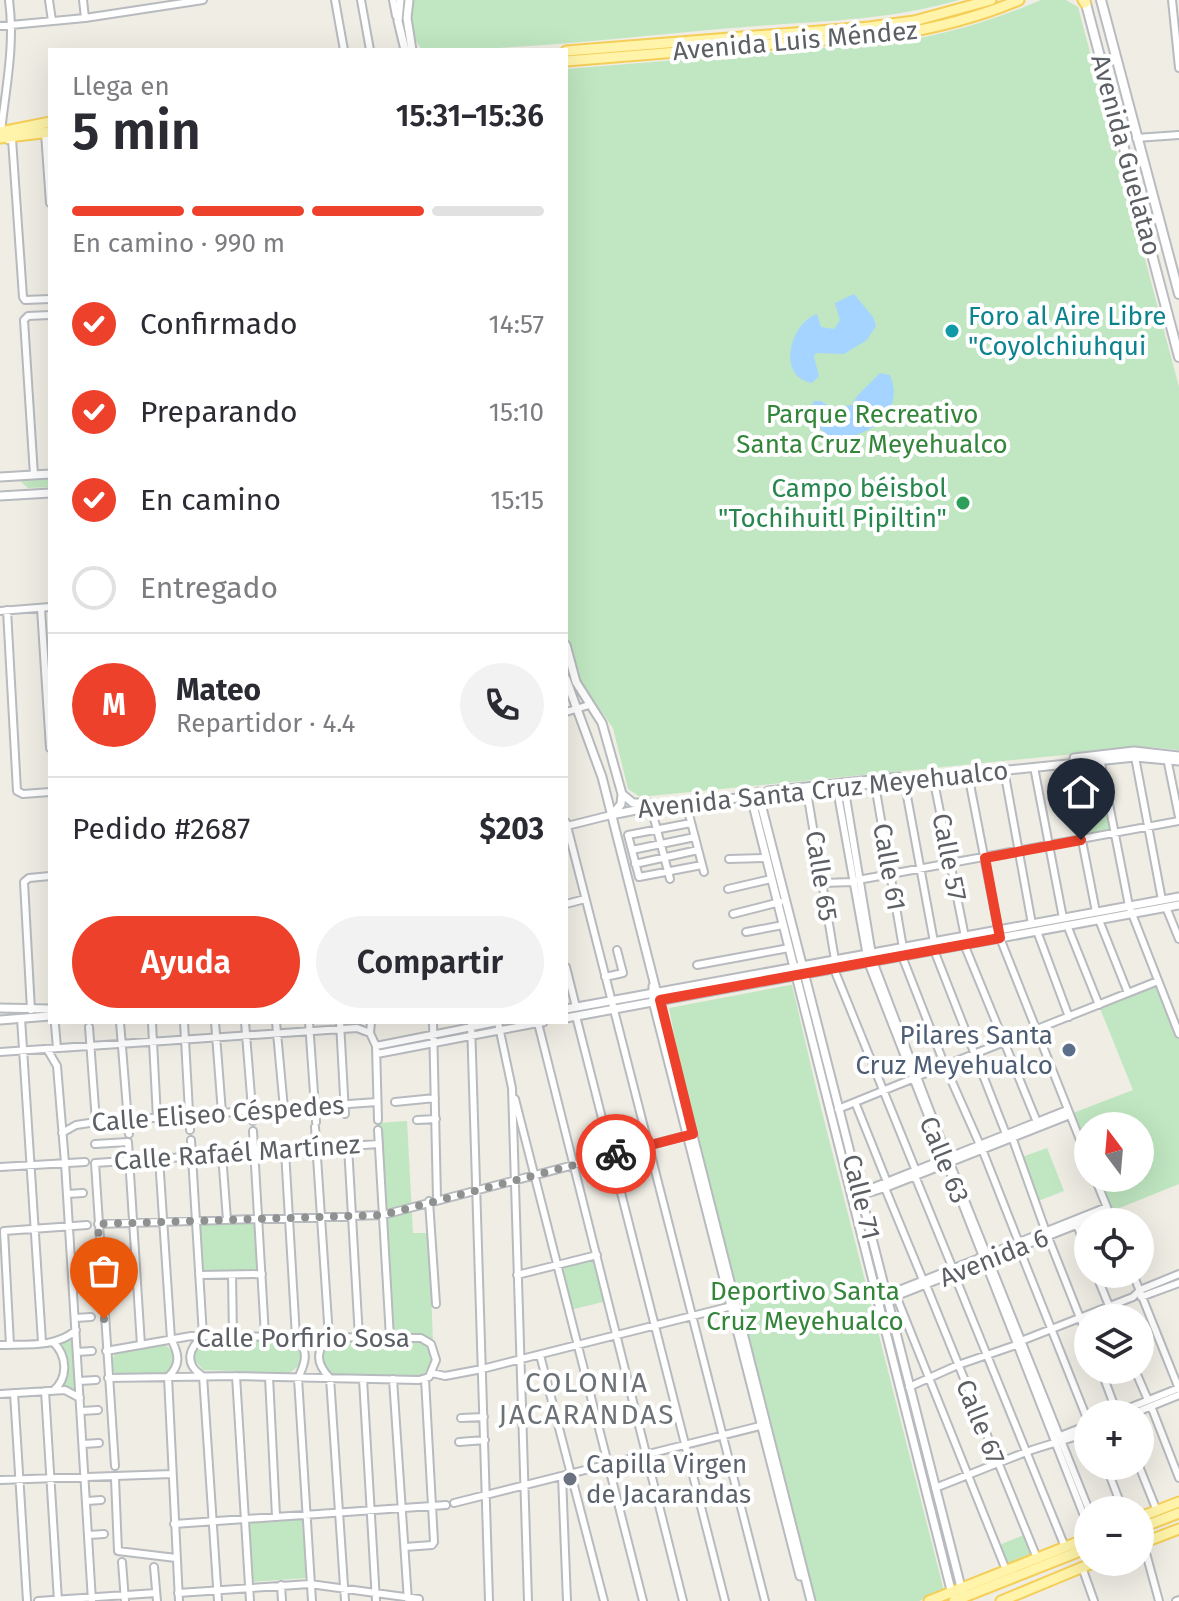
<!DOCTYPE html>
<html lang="es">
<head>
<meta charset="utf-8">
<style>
	:root { --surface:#fff; --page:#f2f2f3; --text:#2b2b33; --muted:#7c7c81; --line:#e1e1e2; --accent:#ed412c }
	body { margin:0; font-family:"Fira Sans",sans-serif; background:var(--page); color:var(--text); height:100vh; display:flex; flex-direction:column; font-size:30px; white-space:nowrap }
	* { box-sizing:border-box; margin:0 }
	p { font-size:26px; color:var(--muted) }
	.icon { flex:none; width:44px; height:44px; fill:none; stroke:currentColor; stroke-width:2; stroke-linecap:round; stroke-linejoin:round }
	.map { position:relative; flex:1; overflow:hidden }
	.panel { position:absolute; left:48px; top:48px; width:520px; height:976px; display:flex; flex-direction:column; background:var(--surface); border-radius:0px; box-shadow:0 8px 32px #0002 }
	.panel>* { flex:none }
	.needle { width:52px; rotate:344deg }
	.fabs { position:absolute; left:1074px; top:1112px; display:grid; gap:16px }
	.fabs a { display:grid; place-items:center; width:80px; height:80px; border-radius:50%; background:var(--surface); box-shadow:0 8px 32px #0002; font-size:40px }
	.pin { position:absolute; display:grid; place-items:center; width:68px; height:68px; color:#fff; margin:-82px -34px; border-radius:50% 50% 50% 0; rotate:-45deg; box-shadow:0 0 8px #0007 }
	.pin .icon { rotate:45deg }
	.courier { position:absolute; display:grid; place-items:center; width:80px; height:80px; margin:-40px; border:6px solid #ed412c; border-radius:50%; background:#fff; color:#222; box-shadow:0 2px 10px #0007 }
	.head em { font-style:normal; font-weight:600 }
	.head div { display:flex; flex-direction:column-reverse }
	.head { display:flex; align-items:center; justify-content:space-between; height:136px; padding:0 24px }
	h1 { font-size:52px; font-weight:600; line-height:60px }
	.bar { display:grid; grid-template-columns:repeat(4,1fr); gap:12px 8px; align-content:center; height:96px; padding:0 24px }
	.bar i { height:10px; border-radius:6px; background:var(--line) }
	.bar .current { background:var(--accent) }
	.bar p { grid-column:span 4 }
	.line { display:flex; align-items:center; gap:20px; padding:0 24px; border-top:2px solid var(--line) }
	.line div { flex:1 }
	.round { display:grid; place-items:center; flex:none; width:84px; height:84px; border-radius:42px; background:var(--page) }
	ol { padding:0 24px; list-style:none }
	li { display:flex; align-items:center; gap:24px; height:88px }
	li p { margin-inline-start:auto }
	li .icon { padding:8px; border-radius:50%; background:var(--accent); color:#fff; stroke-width:4 }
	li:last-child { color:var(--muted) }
	li i { width:44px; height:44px; border:4px solid var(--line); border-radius:50% }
	.button { display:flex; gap:16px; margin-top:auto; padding:16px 24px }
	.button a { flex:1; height:92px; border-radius:48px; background:var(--accent); color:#fff; font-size:32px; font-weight:600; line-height:92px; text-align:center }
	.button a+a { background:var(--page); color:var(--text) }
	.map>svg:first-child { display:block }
</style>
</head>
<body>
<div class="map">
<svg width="1179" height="1601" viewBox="0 0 1179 1601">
	<rect width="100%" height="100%" fill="#efede4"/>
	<path fill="#c0e7c1" d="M411,0H959C884,22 808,21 731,28C628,37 525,50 422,50C410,34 409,20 411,0Z
		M1041,0H1066L1078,7L1179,387V750L1149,747L1125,749L640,797L628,789L613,728L577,677L566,634V69L898,42C949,34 994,20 1041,0Z
		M50,475V487L28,488L21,482L23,478Z
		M1103,796L1110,832L1084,836L1076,800Z
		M1156,983L1179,1038V1184L1112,1211L1099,1178H1140V1126H1088V1150L1073,1113L1133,1090L1099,1006Z
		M790,985H792L818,1096L944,1591L919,1601H815L679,1061L669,1008Z
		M407,1121L413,1233H429L433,1343L423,1336L391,1337L378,1123Z
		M1047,1148L1064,1191L1038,1201L1022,1157Z
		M255,1221L257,1272L200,1274L198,1223Z
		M596,1255L607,1301L570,1310L558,1265Z
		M75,1334L78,1393L65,1386L60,1387L68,1377L65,1352L57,1341L63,1342Z
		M209,1338L289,1339C306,1347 306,1366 288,1373L203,1370L193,1358L195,1347Z
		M335,1340L421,1341C437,1351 435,1370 418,1377L333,1374L324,1369L320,1354L326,1345Z
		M161,1343C176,1349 178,1363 166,1373L116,1374C109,1367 111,1360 116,1352Z
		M302,1518L306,1578L252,1582L248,1521Z
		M1026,1534L1035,1557L1006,1568L997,1546Z"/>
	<path fill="#a4d4ff" d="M854,294L873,317L876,326L867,340L844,354L816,353L814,357L819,376L812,383C776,377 790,323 817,314L821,327L834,329L840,320L835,303Z
		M880,373L890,375C903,406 881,428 853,436C844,438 836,440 828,435C819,430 814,419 810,409L814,401H821L831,408L852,405L857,396Z"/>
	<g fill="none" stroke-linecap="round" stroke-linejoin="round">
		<defs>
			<path id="minor" d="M49,0L52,21
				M83,0L85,18
				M335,0L344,50
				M361,0L370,50
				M393,0L396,16
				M1172,0L1179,68
				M0,26L85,18L203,0
				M1,131C6,87 15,44 9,0
				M45,133L50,203
				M1136,138L1179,135
				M8,140L12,139L23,297L25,300L50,299
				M34,475L24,320L28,316L50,315
				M41,608L50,748
				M7,610L17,791L23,794L50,792
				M0,611L50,607
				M566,712L589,705
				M1135,757L1162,900
				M1100,758L1129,906L1179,1034
				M1167,758L1179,817
				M1067,764L1096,912
				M1034,767L1063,918
				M1004,770L1032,924
				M968,774L1000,938L1088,1160
				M933,777L965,937
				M904,780L934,942
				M836,784L868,962L1088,1526
				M844,785L873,961L948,1158L1089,1510
				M875,785L903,948
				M807,792L835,960
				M686,803L704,872
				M651,807L670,879
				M566,822L765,1601
				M691,823L628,835L639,877L702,865
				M567,826L611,815
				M632,850L695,837
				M729,859L766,858
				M635,864L698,850
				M858,880L1179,821
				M823,883L852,882
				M728,889L771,879
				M566,904L585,899
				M1166,907L1179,939
				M733,914L780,902
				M1099,920L1128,993
				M1067,925L1099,1005
				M1037,931L1069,1017
				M746,932L783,925
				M964,944L1037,1122
				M934,950L1006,1134
				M902,956L945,1066L980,1145
				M697,965L789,948
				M566,967L576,1007
				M834,969L916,1171
				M605,977L623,973L617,950
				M31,1010L24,882L29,878L50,876
				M576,1016L725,1601
				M21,1018L42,1342
				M120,1022L129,1134
				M184,1022L190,1130
				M215,1022L222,1113
				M245,1022L253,1121
				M276,1022L284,1109
				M309,1022L316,1122
				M340,1022L345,1114
				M371,1022L370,1033L376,1046L378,1120
				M433,1022L437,1199
				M471,1022L489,1601
				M498,1022L512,1088L528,1601
				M152,1023L157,1118
				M55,1025L57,1048
				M89,1027L96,1122
				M376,1046L497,1022
				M47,1049L57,1066L65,1163L92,1601
				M0,1052L357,1028L370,1033
				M377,1054L538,1023L683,1601
				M916,1077L1158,981
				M515,1099L643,1601
				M395,1102L435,1098
				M855,1102L887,1182
				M838,1109L912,1079
				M417,1120L436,1119
				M315,1127L329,1337
				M378,1130L390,1338
				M253,1131L265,1336
				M62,1133L76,1125L96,1122L377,1102
				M1012,1137L1046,1232
				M191,1140L203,1336
				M95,1144L128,1142L141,1345
				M348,1146L359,1338
				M982,1149L1019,1243
				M285,1151L296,1337C309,1351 306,1362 298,1378L312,1601
				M222,1154L227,1220
				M159,1158L171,1339C179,1354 181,1365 168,1377
				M0,1167L85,1162
				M915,1176L953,1269
				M1095,1178L1113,1222
				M874,1187L1067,1110
				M885,1188L923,1280
				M67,1194L83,1193
				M852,1198L885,1188L1070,1115
				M429,1201L436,1304
				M98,1224L383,1215L688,1135
				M1077,1225L1088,1253
				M4,1231L10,1345
				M4,1231L87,1225
				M1048,1237L1088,1338
				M1019,1248L1088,1421
				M71,1259L88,1258
				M954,1274L1065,1547
				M1096,1274L1114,1318
				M1133,1274L1179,1389
				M199,1275L262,1274
				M232,1275L233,1336
				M517,1275L597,1255
				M926,1285L1037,1558
				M73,1288L90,1287
				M884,1296L1107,1207
				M1141,1297L1179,1283
				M897,1298L1006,1570
				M879,1303L1109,1212
				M75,1318L91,1317
				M329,1337C315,1351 316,1364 330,1378L345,1601
				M1021,1341L1133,1297L1140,1290L1179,1274
				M53,1342C67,1355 69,1378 53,1391
				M0,1345C25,1344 57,1348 76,1330
				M106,1351L191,1336L421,1338L431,1344L436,1360L429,1377L419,1380L236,1376L108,1378
				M77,1352L92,1351
				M540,1355L604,1601
				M1101,1370L1117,1413
				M1135,1370L1148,1400
				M432,1373L445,1376L482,1369L732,1306
				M201,1375C184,1363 189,1348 203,1336
				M203,1376L218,1601
				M236,1376L250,1601
				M168,1377L179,1601
				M269,1377L276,1516
				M363,1379L376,1601
				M393,1379L408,1601
				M79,1381L96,1380
				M909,1387L958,1365L1016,1345
				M45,1391L58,1601
				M14,1393L27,1601
				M0,1394L65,1390L80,1398
				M1151,1406L1179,1478
				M81,1411L98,1410
				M1114,1414L1179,1388
				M1132,1414L1179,1395
				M461,1418L484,1417
				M1058,1437L1088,1425
				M459,1442L485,1440
				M83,1444L99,1443
				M115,1466L95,1163L379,1144
				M1106,1466L1123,1510
				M1139,1466L1157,1511
				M562,1476L567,1601
				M115,1479L118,1551L176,1558
				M0,1480L172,1474
				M935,1488C966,1476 997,1463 1029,1451C1049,1444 1068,1440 1088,1432
				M87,1501L101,1500
				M454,1503L764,1425
				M174,1524L446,1505
				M89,1535L104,1534
				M1143,1542L1159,1601
				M405,1547L432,1545L434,1542L425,1379
				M122,1562L125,1601
				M154,1567L157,1601
				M1082,1567L1094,1601
				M281,1585L282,1601
				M178,1593L310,1584L419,1599
				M38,1601L156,1593
				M1176,1601L1179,1600"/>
			<path id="tertiary" d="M400,0L398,21L405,50
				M409,0L407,18L412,50
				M0,477L50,474
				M0,496L50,493
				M566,645L576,682L602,723L622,794L621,804L613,814
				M566,679L602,777L811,1601
				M1074,758L1134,751L1179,756
				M768,791L899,777
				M758,792L962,1591
				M750,793L952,1594
				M622,794L633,803H648
				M611,815L651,807L1135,757L1179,761
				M653,986V1001L800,1576
				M0,1008L50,1009
				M566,1009L1179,897
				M566,1018L1179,905
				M0,1020L50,1016
				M538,1022H543"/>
			<path id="secondary" d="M1085,0L1179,357
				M1101,0L1179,294"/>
			<path id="primary" d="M1083,0L1085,3
				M566,51L869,27L914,21L991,0
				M566,61L898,34C940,27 979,17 1019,0
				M0,132L50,122
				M0,138L50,132
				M1140,1517L1179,1502
				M1140,1528L1179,1513
				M1140,1544L1179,1529
				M929,1601L1088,1538
				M954,1601L1088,1548
				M1001,1601L1095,1562"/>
		</defs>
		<use href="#minor" stroke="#b7babe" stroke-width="10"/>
		<use href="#tertiary" stroke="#b7babe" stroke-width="11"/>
		<use href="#secondary" stroke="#b8bbc0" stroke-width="12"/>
		<use href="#primary" stroke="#f5ce57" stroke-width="13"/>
		<use href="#minor" stroke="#fff" stroke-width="6"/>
		<use href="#tertiary" stroke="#fff" stroke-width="7"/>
		<use href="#secondary" stroke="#fff" stroke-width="8"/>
		<use href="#primary" stroke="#fff4a9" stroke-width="9"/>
	</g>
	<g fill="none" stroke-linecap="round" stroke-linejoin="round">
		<path stroke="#8f9191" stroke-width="8" stroke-dasharray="0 14.4" d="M104,1319L98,1224L383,1215L616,1154"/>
		<path stroke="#ed412c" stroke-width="10" d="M616,1154L693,1134L660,1000L1000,938L985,858L1081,840"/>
	</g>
	<circle fill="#0f9aa8" stroke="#fff" stroke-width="3" cx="952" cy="331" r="8"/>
	<circle fill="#2e9e5b" stroke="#fff" stroke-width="3" cx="963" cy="503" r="8"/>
	<circle fill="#5c6f8a" stroke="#fff" stroke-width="3" cx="1069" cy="1050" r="8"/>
	<circle fill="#6b7280" stroke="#fff" stroke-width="3" cx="570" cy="1479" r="8"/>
	<g text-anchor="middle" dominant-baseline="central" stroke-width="8" stroke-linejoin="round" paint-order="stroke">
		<g font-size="26" fill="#5c6065" stroke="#fff">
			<text transform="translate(795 41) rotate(-5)">Avenida Luis Méndez</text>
			<text transform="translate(1126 155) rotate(75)">Avenida Guelatao</text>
			<text transform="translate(823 790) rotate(-6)">Avenida Santa Cruz Meyehualco</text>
			<text transform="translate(949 857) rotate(79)">Calle 57</text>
			<text transform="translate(889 867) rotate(80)">Calle 61</text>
			<text transform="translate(821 876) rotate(81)">Calle 65</text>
			<text transform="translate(218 1114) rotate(-4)">Calle Eliseo Céspedes</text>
			<text transform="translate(237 1153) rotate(-4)">Calle Rafaél Martínez</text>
			<text transform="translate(944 1160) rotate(68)">Calle 63</text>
			<text transform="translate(861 1197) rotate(76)">Calle 71</text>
			<text transform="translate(994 1258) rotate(-22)">Avenida 6</text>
			<text x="303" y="1338">Calle Porfirio Sosa</text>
			<text transform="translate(980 1422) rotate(68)">Calle 67</text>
		</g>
		<g font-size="26" fill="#0d838f" stroke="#fff" text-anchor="start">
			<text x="968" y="316">Foro al Aire Libre<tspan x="968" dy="30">"Coyolchiuhqui</tspan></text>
		</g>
		<g font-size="26" fill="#33853a" stroke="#fff">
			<text x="872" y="414">Parque Recreativo<tspan x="872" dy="30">Santa Cruz Meyehualco</tspan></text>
			<text x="805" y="1291">Deportivo Santa<tspan x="805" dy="30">Cruz Meyehualco</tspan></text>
		</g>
		<g font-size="26" fill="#27864d" stroke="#fff" text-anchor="end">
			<text x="947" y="488">Campo béisbol<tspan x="947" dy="30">"Tochihuitl Pipiltin"</tspan></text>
		</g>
		<g font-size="26" fill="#4e5e75" stroke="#fff" text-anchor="end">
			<text x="1053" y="1035">Pilares Santa<tspan x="1053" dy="30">Cruz Meyehualco</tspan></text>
		</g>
		<g font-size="26" fill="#5b616d" stroke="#fff" text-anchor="start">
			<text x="586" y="1464">Capilla Virgen<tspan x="586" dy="30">de Jacarandas</tspan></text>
		</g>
		<g font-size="28" letter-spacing="2" fill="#6d7277" stroke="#fff">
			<text x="587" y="1382">COLONIA<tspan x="587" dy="32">JACARANDAS</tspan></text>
		</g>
	</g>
</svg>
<div class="fabs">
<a><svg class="needle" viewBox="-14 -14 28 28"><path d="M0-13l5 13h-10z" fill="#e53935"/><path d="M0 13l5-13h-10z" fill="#7c7c81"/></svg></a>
<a><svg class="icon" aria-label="locate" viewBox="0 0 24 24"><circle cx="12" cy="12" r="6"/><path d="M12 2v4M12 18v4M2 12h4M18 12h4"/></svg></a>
<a><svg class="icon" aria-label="layers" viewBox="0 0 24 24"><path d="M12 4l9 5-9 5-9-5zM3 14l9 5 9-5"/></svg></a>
<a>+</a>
<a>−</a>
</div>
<div class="pin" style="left:104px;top:1319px;background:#ea580c"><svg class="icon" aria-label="bag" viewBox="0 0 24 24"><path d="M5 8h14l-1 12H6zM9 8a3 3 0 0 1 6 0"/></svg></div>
<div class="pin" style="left:1081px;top:840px;background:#1f2937"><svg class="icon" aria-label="home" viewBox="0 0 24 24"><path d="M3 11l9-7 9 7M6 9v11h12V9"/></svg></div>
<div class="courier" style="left:616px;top:1154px"><svg class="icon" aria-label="bike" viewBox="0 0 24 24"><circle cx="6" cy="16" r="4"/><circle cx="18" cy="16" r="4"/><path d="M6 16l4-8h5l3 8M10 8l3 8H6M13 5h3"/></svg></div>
<section class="panel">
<div class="head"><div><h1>5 min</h1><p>Llega en</p></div><em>15:31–15:36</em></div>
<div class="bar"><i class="current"></i><i class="current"></i><i class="current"></i><i></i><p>En camino · 990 m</p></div>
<ol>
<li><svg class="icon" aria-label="check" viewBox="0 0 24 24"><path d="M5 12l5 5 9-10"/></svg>Confirmado<p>14:57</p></li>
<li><svg class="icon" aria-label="check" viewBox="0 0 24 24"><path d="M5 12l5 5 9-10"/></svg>Preparando<p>15:10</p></li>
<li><svg class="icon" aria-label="check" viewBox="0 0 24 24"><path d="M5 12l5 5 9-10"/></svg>En camino<p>15:15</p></li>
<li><i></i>Entregado</li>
</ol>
<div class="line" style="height:144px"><b class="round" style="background:var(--accent);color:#fff">M</b><div><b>Mateo</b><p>Repartidor · 4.4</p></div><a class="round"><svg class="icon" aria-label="phone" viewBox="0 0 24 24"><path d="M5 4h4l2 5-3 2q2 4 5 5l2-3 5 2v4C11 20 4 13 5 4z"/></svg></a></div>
<div class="line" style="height:104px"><div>Pedido #2687</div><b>$203</b></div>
<div class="button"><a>Ayuda</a><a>Compartir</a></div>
</section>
</div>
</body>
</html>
